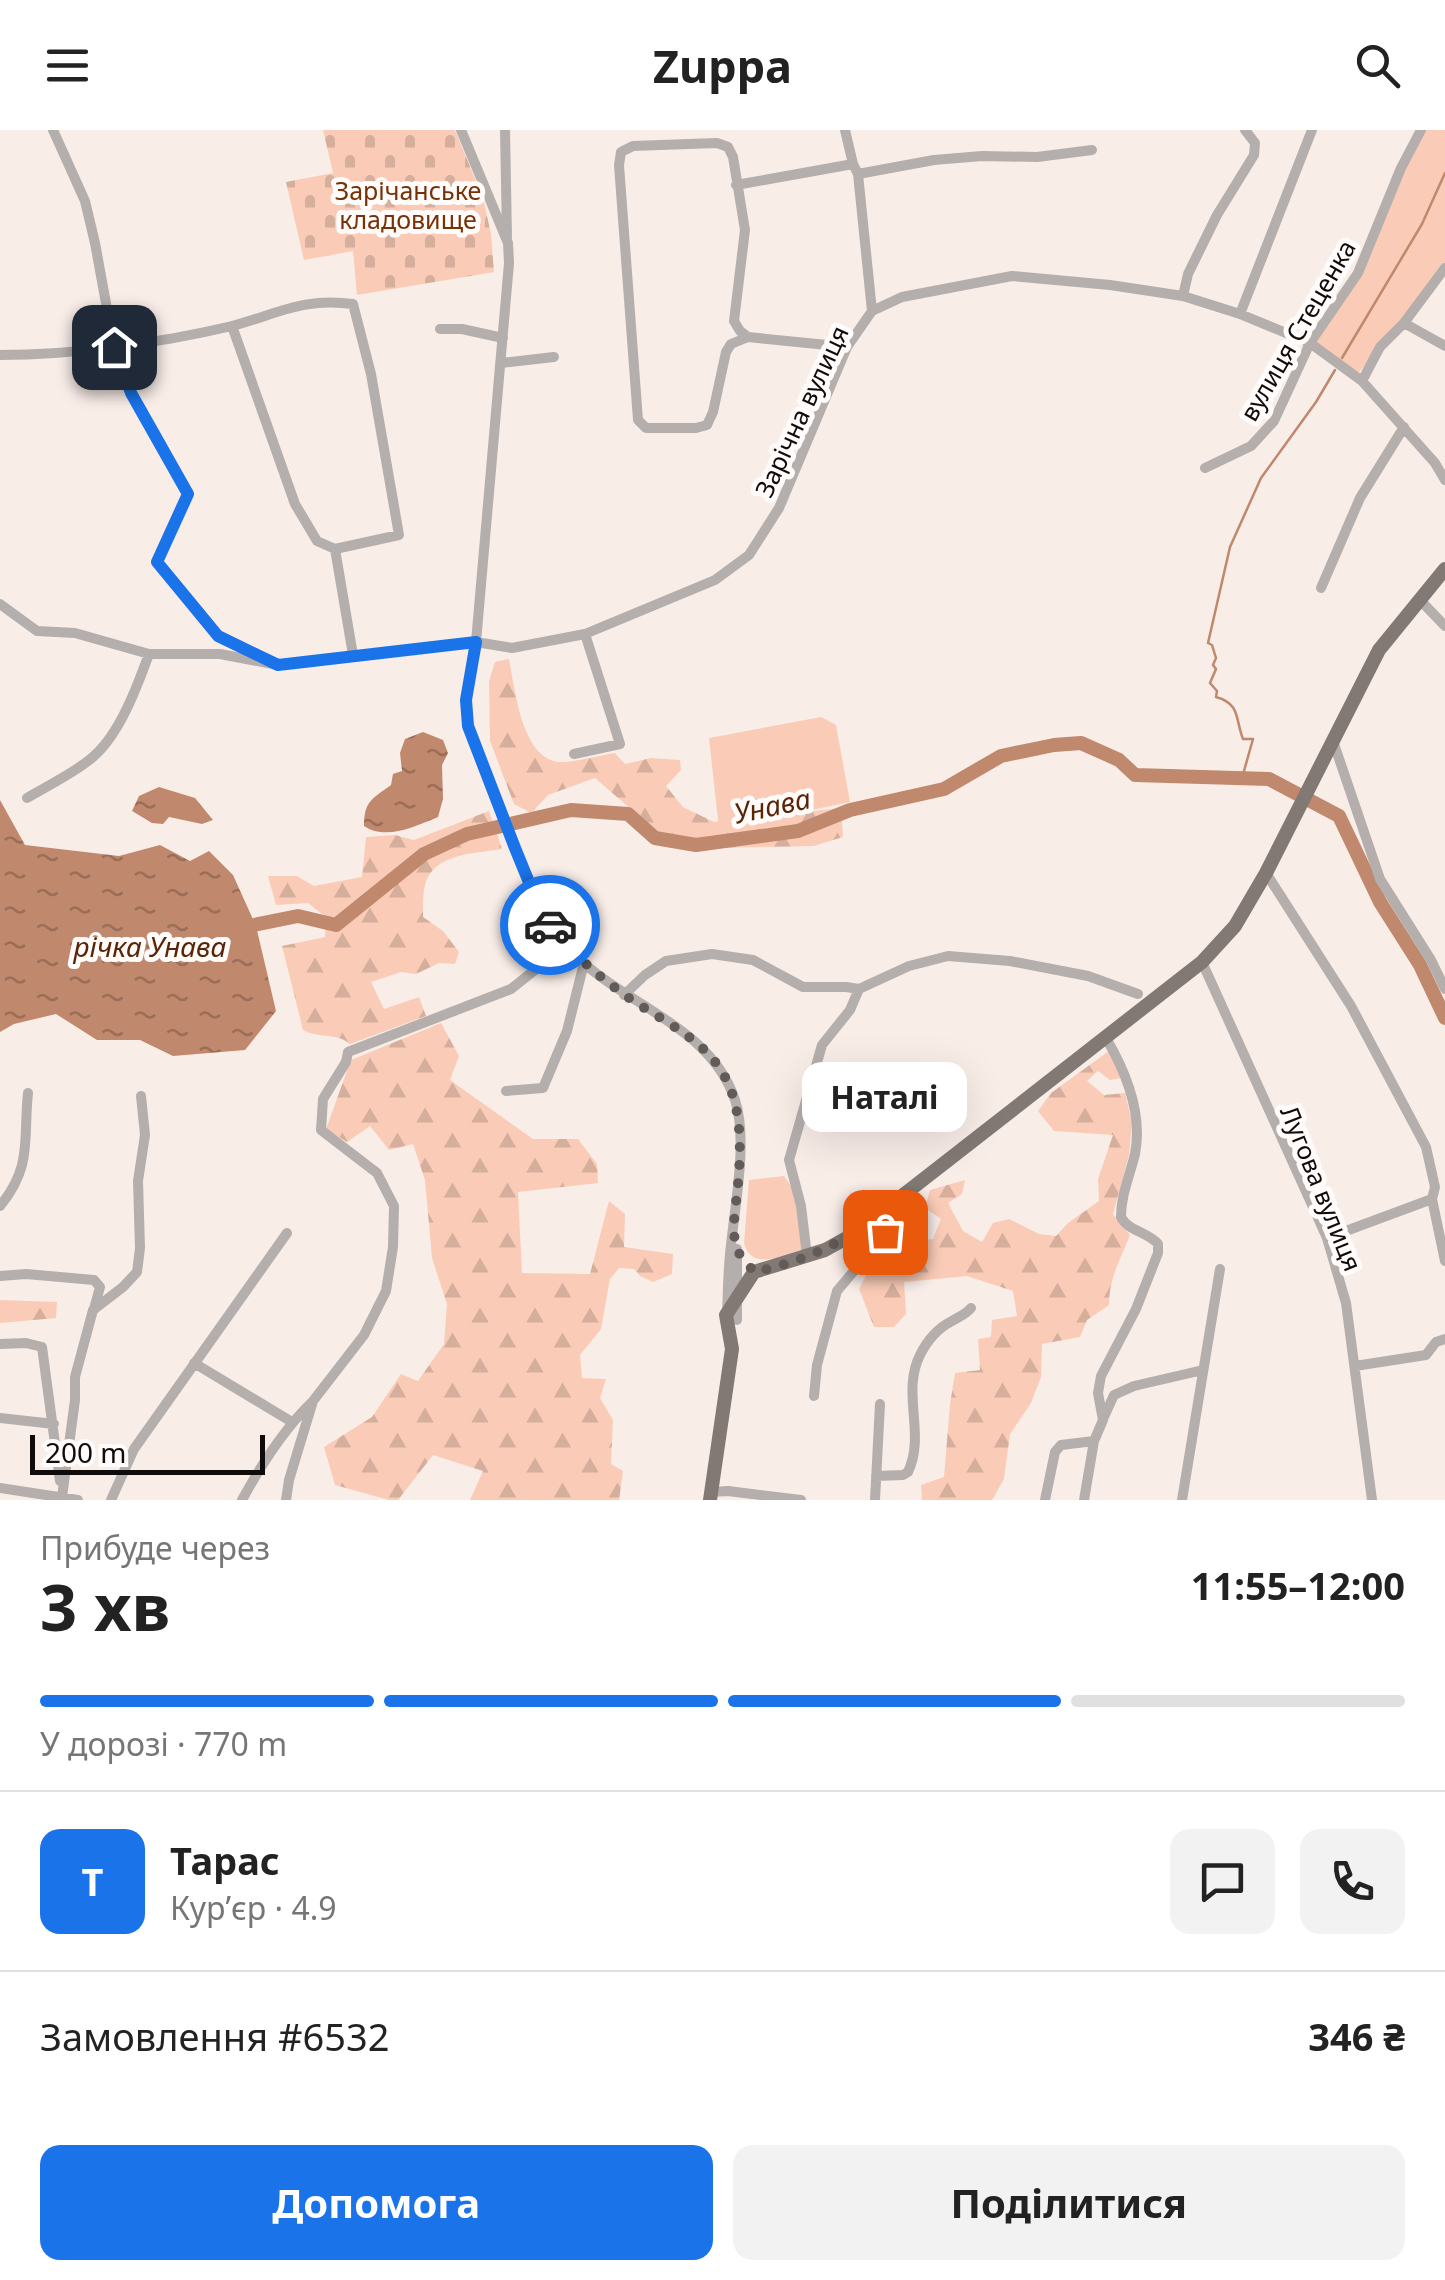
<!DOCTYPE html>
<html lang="uk">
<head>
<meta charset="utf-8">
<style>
	:root { --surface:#fff; --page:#f2f2f2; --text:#222; --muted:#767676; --line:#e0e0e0; --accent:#1a73e8 }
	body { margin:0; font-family:"Noto Sans",sans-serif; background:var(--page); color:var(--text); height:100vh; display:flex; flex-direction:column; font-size:38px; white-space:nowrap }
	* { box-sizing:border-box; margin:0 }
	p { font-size:32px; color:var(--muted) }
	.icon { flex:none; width:55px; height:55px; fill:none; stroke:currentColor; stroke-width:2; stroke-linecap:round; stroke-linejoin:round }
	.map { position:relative; height:1370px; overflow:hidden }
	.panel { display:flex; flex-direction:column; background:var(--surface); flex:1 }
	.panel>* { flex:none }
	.scale { position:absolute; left:30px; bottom:25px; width:235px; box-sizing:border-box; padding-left:10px; border:5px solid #100c0b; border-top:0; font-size:28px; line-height:35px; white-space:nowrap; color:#100c0b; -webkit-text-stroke:8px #fffcfb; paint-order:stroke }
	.pin { position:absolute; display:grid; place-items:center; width:85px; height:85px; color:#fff; margin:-42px; border-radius:20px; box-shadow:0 5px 15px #0006 }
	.courier { position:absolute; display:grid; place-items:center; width:100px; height:100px; margin:-50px; border:8px solid #1a73e8; border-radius:50%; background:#fff; color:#222; box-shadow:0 2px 12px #0007 }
	.bubble { position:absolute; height:70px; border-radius:20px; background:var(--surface); box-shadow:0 10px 40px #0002; font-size:32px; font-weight:700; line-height:70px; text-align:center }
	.headline em { font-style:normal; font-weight:700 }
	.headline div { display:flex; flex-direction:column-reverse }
	.headline { display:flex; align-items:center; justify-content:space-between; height:170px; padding:0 40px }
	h1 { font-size:65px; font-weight:700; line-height:75px }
	.bar { display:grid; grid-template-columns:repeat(4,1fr); gap:15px 10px; align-content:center; height:120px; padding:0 40px }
	.bar i { height:12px; border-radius:8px; background:var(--line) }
	.bar .current { background:var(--accent) }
	.bar p { grid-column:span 4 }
	.line { display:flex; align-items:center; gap:25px; padding:0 40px; border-top:2px solid var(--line) }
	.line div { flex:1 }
	.round { display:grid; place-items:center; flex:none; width:105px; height:105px; border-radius:20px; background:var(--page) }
	.action { display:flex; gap:20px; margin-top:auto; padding:20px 40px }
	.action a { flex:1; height:115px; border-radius:20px; background:var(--accent); color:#fff; font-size:40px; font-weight:700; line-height:115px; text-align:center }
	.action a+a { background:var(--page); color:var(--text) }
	header { display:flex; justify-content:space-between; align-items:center; height:130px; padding:0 40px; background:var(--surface); font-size:45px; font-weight:700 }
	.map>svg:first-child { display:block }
</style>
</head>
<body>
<header><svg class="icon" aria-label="menu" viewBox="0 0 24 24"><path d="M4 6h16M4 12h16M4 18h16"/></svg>Zuppa<svg class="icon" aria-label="search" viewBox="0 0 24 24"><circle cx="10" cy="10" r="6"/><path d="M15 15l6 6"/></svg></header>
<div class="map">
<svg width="1445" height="1370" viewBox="0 0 1445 1370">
	<defs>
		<pattern id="forest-firs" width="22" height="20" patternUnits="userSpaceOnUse" patternTransform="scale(2.5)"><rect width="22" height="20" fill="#faccb7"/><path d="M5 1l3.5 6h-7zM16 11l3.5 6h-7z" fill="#d5ae9c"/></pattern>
		<pattern id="cemetery-stones" width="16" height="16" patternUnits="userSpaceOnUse" patternTransform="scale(2.5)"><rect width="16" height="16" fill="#faccb7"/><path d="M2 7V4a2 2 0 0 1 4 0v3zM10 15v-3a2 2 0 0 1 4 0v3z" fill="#d5ae9c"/></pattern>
		<pattern id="water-ripples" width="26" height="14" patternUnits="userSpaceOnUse" patternTransform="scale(2.5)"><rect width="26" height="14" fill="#c0886d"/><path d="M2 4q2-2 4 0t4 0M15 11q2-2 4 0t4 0" fill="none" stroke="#9b6e58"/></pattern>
	</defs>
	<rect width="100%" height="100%" fill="#f9ede8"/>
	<path fill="#faccb7" d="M1421,0H1445V138L1356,246L1310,213L1358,143Z
		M821,587L836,595L850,672L719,699L709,608Z
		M784,1046L795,1062L803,1119C784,1125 751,1142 744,1113L749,1050Z"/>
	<path fill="url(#forest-firs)" d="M509,529C515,558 521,628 559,632C572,633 601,625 615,623L625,634L651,628L680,630L681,640L666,656L683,677L714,692L841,678L843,707L814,716L709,718L656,701L595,648L548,665L531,683L514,674L490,611L489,551L495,532Z
		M489,681L502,719C478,723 441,723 428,747C422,759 423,775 423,787L443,801L459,822L455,834L439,833L416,844L401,842L371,852L384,879L419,867L426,886L350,914C336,902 319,909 303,900L282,816L325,807L326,787L308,773L276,775L268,746H297L314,756L362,747L366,707L395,705L414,710Z
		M441,893L459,926L450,950L533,1009H578L597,1034L598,1053L518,1062L522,1143L590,1144L609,1071L625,1084L624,1117L673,1124L672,1144L653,1152L640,1146L634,1139L619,1138L610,1149L601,1199L580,1225L582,1248L606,1249L600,1268L613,1290L611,1334L623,1341L619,1370H470L483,1341L433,1325L398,1370H389L335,1355L324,1317L372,1287L401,1244L418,1251L444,1214L447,1174L432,1128L425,1050L413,1014L389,1020L370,996L347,1012L326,999L351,930Z
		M1109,921L1121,948L1110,950L1098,941L1087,951L1104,965L1125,963L1132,993L1129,1025L1113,1084L1130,1105C1120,1131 1109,1148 1109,1175L1087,1190L1080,1207L1042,1214L1041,1247L1031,1273L1010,1304L1004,1349L992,1370H922L921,1355L944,1347L950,1274L955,1243L980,1240L978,1209L991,1207L992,1190L1017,1186L1013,1161L967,1146L904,1152L906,1184L894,1197H874L859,1159L873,1132L894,1125L909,1112L933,1109L941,1089L925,1078L930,1060L965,1050L962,1064L948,1073L963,1101L982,1112L993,1093L1009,1089L1039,1104L1056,1106L1068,1093L1099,1071L1098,1049L1113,1005L1054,1001L1038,981L1051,963Z
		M0,1170L57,1172L56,1188L0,1193Z"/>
	<path fill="url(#cemetery-stones)" d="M323,0H455L483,68L491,104L494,142L357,165L353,121L304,130L286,52L333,43Z"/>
	<path fill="url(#water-ripples)" d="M423,602L443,610L448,623L442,635L443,669L438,687C416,696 386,711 364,696C364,671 372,669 391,655L393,644L402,641L400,623L405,609Z
		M159,657L195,668L213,690L202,694L169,687L163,694L152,693L132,681L139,666Z
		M0,670L25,715L119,726L160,715L190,731L209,721L233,745L256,796L276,881L245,920L173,926L140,910H97L56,884L14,894L0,902Z"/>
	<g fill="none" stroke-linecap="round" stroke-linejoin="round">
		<path stroke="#c0886d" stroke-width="2.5" d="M1342,228L1422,94L1445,43
			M1242,648L1253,609H1243C1235,589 1241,574 1216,567L1217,561L1210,553L1216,539L1213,535L1216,528L1212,515L1208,513L1230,417L1261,348L1316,272L1335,240"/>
		<path stroke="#c0886d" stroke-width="14" d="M239,798L298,786L336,795L424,724L467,704L571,680L628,684L655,708L696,715L798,701L850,680L944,659L1001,626L1054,615L1081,613L1119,630L1135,645L1269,649L1339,686L1380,772L1420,835L1445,888"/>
		<path stroke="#b4afac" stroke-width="10" d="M53,0L85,71L95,113L114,217L131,263L188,364L157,432L218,506L263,528
			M461,0L508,113L509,133L476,512L466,570L468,596C482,632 496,668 509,704C524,742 538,781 564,813C613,873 709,891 735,970C748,1009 735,1075 731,1115C728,1138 728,1161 727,1184
			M505,0L507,107
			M845,0L853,34L858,44L872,181
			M717,13L728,17L733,27L745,100L734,191L740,201L748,207L731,214L726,222L713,282L707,295L696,298H646L638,290L619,35L621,22L633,16Z
			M858,44L934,30L982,26L1037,27L1092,20
			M736,55L853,34
			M1183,166L1188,144L1217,85L1254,25L1255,13L1245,0
			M1240,184L1312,0
			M1404,193L1445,216
			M232,196L295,374L317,411L335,419L353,525
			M440,199H462L503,208
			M748,207L847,217
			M0,225C74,225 160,213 232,196C277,184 304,167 353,174L371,244L399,405L335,419
			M501,233L554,227
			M1362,251L1380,217L1404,193L1445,138
			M1205,338L1251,316L1274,291L1310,213L1358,143L1401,38L1421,0
			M1321,458L1360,368L1404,297
			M1419,469L1445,496
			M0,474L37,501L75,503L149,524H220L278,535L476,512L512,518L585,504L715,450L749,425L779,378L847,217L872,181L902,167L1012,146L1110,155L1183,166L1240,184L1310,213L1362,251L1435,333L1445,350
			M1333,611L1380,749L1431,830L1445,859
			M574,624L620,614L585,504
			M27,668C47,656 78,641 94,626C120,603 137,557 149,524
			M1266,743L1351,876L1426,1017L1435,1057L1432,1069L1445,1131
			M1202,832L1327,1108L1346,1173L1372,1370
			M624,865L645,845L666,831L712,824L753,830L803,857H846L859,859L909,836L948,826L1010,831L1088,846L1138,864
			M506,961L543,958L567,901L584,833
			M0,1076C33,1036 23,1009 28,963
			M1327,1108L1432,1069
			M737,1119V1190
			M807,1126L801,1076L789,1030L822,915L850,880L859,859
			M0,1146L26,1144L94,1150L100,1157L94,1179
			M0,1214L26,1213L42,1217L60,1351
			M194,1233L292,1292
			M1355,1236L1426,1225L1436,1212L1445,1209
			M814,1266L817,1235L837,1161L885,1104L875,1088
			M0,1288L54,1294
			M1103,1289L1114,1265L1134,1256L1203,1240
			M876,1346L903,1345L908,1342C926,1304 901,1263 920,1225C927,1211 938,1198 952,1191C960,1186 965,1185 971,1178
			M0,1358L78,1370
			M711,1362L728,1361L801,1370
			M62,1367L75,1270V1247L93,1180L123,1157L137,1142L140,1118L138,1051L145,1005L141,966
			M111,1370L134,1319L287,1103
			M242,1370C261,1335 283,1300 312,1272
			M286,1370L289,1350L313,1271L364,1205L386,1161L393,1117L394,1076L377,1043L321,1000L323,969L346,932L348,922L511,859L566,815
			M875,1370L880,1274
			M1045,1370L1055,1322L1061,1315L1094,1311
			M1084,1370L1094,1311L1103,1290L1098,1263L1101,1246L1136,1179L1158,1123V1114C1148,1102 1128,1101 1121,1087C1121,1064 1130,1045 1135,1024C1143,983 1126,942 1106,908
			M1182,1370L1220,1139"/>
		<path stroke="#827975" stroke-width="14" d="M710,1370L732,1219L726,1185L754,1142L825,1120L852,1105L1202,832L1235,796L1266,743L1379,520L1445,439"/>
	</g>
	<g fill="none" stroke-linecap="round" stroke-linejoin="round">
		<path stroke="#625b58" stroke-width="10" stroke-dasharray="0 18" d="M550,795C570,822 595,843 622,863C658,890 706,907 727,951C743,984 741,1027 737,1064C735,1081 732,1099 736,1117C739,1126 748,1134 754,1142C799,1133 839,1115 875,1088L885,1102"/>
		<path stroke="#1a73e8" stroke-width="12" d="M114,217L131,263L188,364L157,432L218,506L278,535L476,512L466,570L468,596L515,718L542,784L550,795"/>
	</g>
	<g text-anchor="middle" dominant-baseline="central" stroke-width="10" stroke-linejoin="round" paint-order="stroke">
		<g font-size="25" fill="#773106" stroke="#fffcfb">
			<text x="408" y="60">Зарічанське<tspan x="408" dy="29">кладовище</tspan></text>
		</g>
		<g font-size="25" fill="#100c0b" stroke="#fffcfb">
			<text transform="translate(1297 200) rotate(-60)">вулиця Стеценка</text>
			<text transform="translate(801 281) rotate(-65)">Зарічна вулиця</text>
			<text transform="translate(1322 1058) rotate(68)">Лугова вулиця</text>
		</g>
		<g font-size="28" font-style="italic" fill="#592506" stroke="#fffcfb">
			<text transform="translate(772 675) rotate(-12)">Унава</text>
			<text x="150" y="816">річка Унава</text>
		</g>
	</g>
</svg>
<div class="scale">200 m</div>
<div class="pin" style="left:885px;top:1102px;background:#ea580c"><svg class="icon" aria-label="bag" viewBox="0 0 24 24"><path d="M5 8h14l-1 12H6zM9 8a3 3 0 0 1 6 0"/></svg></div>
<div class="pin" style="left:114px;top:217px;background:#1f2937"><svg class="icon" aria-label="home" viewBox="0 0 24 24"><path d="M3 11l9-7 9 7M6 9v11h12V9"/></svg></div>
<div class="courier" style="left:550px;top:795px"><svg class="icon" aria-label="car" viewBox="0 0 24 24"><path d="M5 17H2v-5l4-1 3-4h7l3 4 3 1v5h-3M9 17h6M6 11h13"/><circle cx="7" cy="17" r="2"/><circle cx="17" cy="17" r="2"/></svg></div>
<div class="bubble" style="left:802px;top:932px;width:165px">Наталі</div>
</div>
<section class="panel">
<div class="headline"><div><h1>3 хв</h1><p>Прибуде через</p></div><em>11:55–12:00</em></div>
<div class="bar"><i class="current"></i><i class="current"></i><i class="current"></i><i></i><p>У дорозі · 770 m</p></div>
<div class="line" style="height:180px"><b class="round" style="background:var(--accent);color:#fff">Т</b><div><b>Тарас</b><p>Кур’єр · 4.9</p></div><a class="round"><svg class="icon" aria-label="chat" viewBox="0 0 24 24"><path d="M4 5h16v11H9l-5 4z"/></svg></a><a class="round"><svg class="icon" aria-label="phone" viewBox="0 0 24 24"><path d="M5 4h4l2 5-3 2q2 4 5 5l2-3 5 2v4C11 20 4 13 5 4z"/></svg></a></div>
<div class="line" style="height:130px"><div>Замовлення #6532</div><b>346 ₴</b></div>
<div class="action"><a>Допомога</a><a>Поділитися</a></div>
</section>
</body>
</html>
